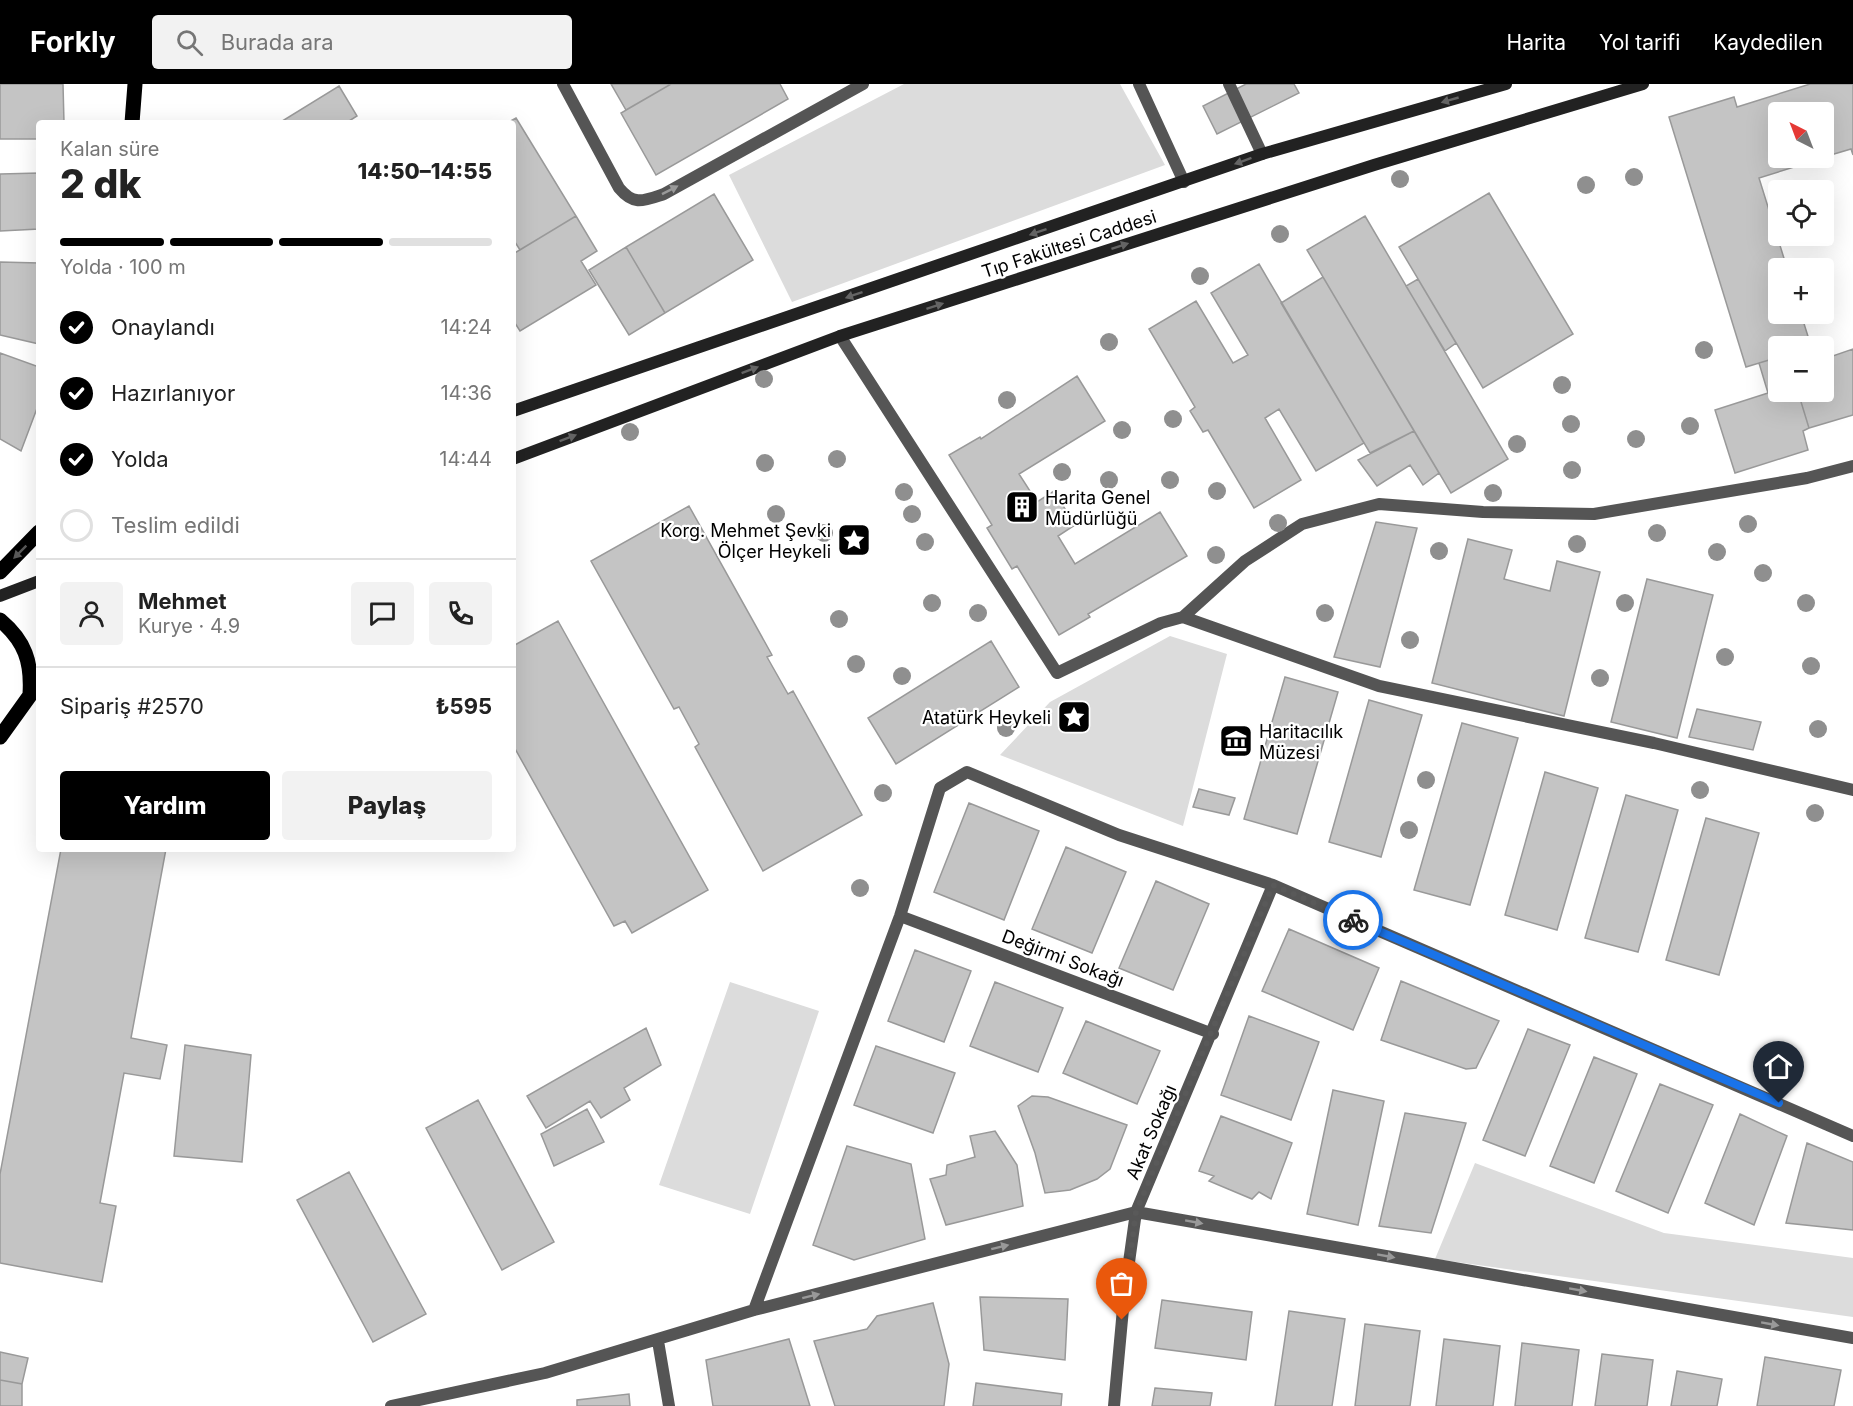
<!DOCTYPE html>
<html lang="tr">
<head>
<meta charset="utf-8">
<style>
	:root { --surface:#fff; --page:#f2f2f2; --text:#222; --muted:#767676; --line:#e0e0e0; --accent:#000 }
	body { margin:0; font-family:Inter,sans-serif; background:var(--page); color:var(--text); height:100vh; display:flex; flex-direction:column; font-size:22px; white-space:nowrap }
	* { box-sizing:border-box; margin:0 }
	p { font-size:20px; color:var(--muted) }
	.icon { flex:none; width:33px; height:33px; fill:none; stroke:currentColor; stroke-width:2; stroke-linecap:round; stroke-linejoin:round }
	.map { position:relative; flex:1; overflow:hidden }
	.panel { position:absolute; left:36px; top:36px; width:480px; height:732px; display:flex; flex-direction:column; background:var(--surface); border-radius:6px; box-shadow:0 6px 24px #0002 }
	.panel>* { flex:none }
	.needle { width:39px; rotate:318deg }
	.buttons { position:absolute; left:1768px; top:18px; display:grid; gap:12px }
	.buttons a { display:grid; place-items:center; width:66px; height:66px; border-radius:6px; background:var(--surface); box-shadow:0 6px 24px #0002; font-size:30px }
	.pin { position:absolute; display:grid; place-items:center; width:51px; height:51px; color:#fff; margin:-62px -26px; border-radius:50% 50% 50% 0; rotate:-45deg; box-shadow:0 0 6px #0007 }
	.pin .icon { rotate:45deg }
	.courier { position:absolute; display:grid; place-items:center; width:60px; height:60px; margin:-30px; border:4px solid #1a73e8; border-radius:50%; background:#fff; color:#222; box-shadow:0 2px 8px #0007 }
	.head em { font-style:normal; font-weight:800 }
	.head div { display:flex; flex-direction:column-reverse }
	.head { display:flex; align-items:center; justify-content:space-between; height:102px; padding:0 24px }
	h1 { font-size:39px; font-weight:800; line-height:45px }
	.bar { display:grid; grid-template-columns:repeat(4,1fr); gap:9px 6px; align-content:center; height:72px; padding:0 24px }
	.bar i { height:8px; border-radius:4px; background:var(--line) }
	.bar .on { background:var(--accent) }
	.bar p { grid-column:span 4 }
	.line { display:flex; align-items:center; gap:15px; padding:0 24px; border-top:2px solid var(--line) }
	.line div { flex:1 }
	.round { display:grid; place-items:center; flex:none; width:63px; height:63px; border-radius:6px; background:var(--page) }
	ol { padding:0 24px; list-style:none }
	li { display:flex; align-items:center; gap:18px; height:66px }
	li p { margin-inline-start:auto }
	li .icon { padding:6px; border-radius:50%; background:var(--accent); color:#fff; stroke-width:4 }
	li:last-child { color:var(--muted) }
	li i { width:33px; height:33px; border:3px solid var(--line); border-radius:50% }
	.button { display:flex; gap:12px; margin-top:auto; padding:12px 24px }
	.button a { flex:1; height:69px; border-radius:6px; background:var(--accent); color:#fff; font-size:24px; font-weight:800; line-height:69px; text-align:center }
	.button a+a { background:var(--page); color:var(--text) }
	header { display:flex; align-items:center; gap:36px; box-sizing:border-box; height:84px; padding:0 30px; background:var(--accent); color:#fff }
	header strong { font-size:28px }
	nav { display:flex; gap:33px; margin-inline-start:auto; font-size:21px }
	.search { width:420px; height:54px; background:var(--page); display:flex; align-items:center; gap:15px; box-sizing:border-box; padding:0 21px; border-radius:6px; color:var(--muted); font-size:22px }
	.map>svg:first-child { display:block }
</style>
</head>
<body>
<header>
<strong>Forkly</strong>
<div class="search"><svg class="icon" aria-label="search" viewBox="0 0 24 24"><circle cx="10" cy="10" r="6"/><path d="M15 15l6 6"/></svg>Burada ara</div>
<nav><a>Harita</a><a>Yol tarifi</a><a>Kaydedilen</a></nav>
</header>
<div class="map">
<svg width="1853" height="1322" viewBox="0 0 1853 1322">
	<rect width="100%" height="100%" fill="#fff"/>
	<path fill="#dcdcdc" d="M904,0H1120L1165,81L792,218L729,91Z
		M1170,552L1227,570L1183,742L1000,671L1050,618Z
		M730,898L819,927L750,1130L659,1101Z
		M1475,1079L1664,1149L1853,1174V1233L1435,1175Z"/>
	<path fill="#c4c4c4" stroke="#999" stroke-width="1.5" d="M0,0H63L64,39H39V55H0Z
		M611,0H671L626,26Z
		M671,0H780L788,15L656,91L621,29Z
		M1246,0H1294L1299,9L1217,50L1203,22Z
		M1810,0H1853V71L1851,65L1824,73V28H1779V74H1823L1759,94L1787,184H1779V230H1801L1811,262H1779V273L1746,283L1669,33L1734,13L1737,23Z
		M339,2L357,32L346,39H279Z
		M516,34L576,132L520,166L513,155V39H507Z
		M39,89V145L0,147V90Z
		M1489,109L1573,250L1483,304L1399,163Z
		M714,110L753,176L665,229L626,163Z
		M576,132L597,167L581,177L596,201L520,247L513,236V170Z
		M1365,132L1508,375L1451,409L1307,166Z
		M626,163L665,229L629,251L589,186Z
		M0,178L39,179V260L0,251Z
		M1259,180L1364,359L1316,387L1279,325L1265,334L1301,396L1254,424L1208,346L1203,348L1190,327L1195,323L1149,245L1196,217L1233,279L1248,271L1211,209Z
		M1323,193L1414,347L1370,369L1281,219Z
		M1418,195L1456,259L1445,267L1406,202Z
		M1853,265V331L1809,344L1798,308H1824V275Z
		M0,269L39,283V319L21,367L0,355Z
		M1779,273V308H1798L1809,344L1803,347L1808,366L1735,389L1715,326L1768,309L1759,279Z
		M1077,292L1105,337L1019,390L1037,418L1054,407L1075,441L1058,452L1075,480L1160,428L1187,472L1088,530L1090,533L1059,551L1017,482L1012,485L987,444L992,441L949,371L980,353L981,355Z
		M1414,347L1439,389L1423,401L1410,381L1377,402L1358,376Z
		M689,422L772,571L767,573L788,610L793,607L862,731L763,787L695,663L699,660L679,623L674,625L591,477Z
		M1376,438L1417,444L1380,583L1334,573Z
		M1468,455L1512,466L1504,495L1550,507L1557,477L1600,488L1564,632L1432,599Z
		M1647,495L1713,511L1677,654L1611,638Z
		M558,537L708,806L632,849L625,837L614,842L513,661V562Z
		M991,557L1019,603L896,680L868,634Z
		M1285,593L1338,608L1297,750L1244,735Z
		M1369,616L1422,631L1381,773L1329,758Z
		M1697,625L1761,638L1753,666L1689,653Z
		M1462,639L1518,654L1470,821L1414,806Z
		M1545,688L1598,704L1557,846L1505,831Z
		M1199,705L1235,714L1229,731L1193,723Z
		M1626,711L1678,726L1638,868L1585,854Z
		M969,719L1039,747L1004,836L934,808Z
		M1706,734L1759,749L1719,891L1666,876Z
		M1066,763L1126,788L1092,869L1032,845Z
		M61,765H166L131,954L167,961L160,995L124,989L100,1119L116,1122L102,1198L0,1179V1090Z
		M1156,797L1209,820L1173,906L1119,884Z
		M1289,845L1379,884L1353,946L1262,907Z
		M915,866L971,887L944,958L888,937Z
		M1401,897L1499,937L1476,984L1466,985L1381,956Z
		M995,898L1063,924L1038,988L970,962Z
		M1249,932L1319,958L1291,1036L1221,1011Z
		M1086,937L1160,967L1137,1020L1063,989Z
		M646,944L661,981L624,1004L630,1016L601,1034L590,1017L546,1044L527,1012Z
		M1528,945L1570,961L1525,1072L1483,1056Z
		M185,961L251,971L242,1078L174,1072Z
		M876,962L955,989L933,1049L854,1021Z
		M1594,973L1637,990L1594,1099L1550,1082Z
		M1660,1000L1713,1021L1668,1129L1616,1107Z
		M1333,1006L1384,1017L1358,1141L1307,1130Z
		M1032,1012L1048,1013L1127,1041L1110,1085L1097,1095L1070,1106L1045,1109L1035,1069L1018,1022Z
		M478,1016L554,1158L502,1186L426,1044Z
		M587,1025L604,1058L554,1082L541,1050Z
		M1405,1029L1466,1039L1431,1149L1379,1142Z
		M1740,1030L1787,1052L1754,1141L1705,1119Z
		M1221,1032L1292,1059L1271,1115L1259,1108L1252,1115L1209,1097L1214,1092L1199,1087Z
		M995,1047L1017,1081L1023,1122L946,1141L930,1095L946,1091L947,1081L975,1073L970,1052Z
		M1807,1059L1853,1078V1146L1786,1139Z
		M847,1062L911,1080L925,1155L854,1176L813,1161Z
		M349,1088L426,1230L373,1258L297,1116Z
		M980,1213L1068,1215L1065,1276L984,1266Z
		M1162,1216L1252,1228L1246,1276L1155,1264Z
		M933,1219L949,1280L944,1322H835L814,1257L867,1245L877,1232Z
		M1289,1227L1345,1235L1332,1322H1275Z
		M1365,1240L1420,1247L1410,1322H1355Z
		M789,1255L810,1322H713L706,1276Z
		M1444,1255L1500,1262L1493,1322H1436Z
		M1522,1259L1579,1266L1572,1322H1515Z
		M0,1268L28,1274L22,1300L0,1296Z
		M1602,1270L1653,1276L1647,1322H1595Z
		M1765,1273L1841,1286L1834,1322H1757Z
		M1677,1287L1722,1295L1717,1322H1671Z
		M0,1296L22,1300V1322H0Z
		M976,1299L1062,1310L1061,1322H973Z
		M1155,1304L1212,1309L1210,1322H1152Z
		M629,1310L630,1322H577V1316Z"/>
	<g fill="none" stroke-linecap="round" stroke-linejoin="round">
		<path stroke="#555" stroke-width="12" d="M563,0L619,104C634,122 643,117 664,110L863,0
			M1139,0L1184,98
			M1229,0L1262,70"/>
		<path stroke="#555" stroke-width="12" d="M840,252L1057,589L1161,539L1183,533L1245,477L1302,440L1379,420L1483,428L1594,430L1807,394L1853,382
			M1183,533L1379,602L1654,659L1853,706
			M900,832L1213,950
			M754,1226L900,832L940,704L967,688L1119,751L1273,801L1853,1052
			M658,1257L669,1322
			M391,1322L545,1289L754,1226L1136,1128L1853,1254
			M1114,1322L1124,1214L1136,1128L1273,801"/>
		<path stroke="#222" stroke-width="12" d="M513,327L1262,70L1506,0
			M513,375L840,252L1374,81L1643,0
			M0,512L39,497"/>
		<path stroke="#000" stroke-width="15" d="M132,39L135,0
			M0,488L39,448
			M0,536C25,557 32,578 30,610
			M0,653L36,603"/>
	</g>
	<g fill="#8f8f8f">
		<circle cx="1634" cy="93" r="9"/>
		<circle cx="1400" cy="95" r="9"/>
		<circle cx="1586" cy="101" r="9"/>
		<circle cx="1280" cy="150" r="9"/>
		<circle cx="1200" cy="192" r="9"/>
		<circle cx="1109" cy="258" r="9"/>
		<circle cx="1704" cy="266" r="9"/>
		<circle cx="764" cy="295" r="9"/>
		<circle cx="1562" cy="301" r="9"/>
		<circle cx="1007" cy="316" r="9"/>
		<circle cx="1173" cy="335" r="9"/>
		<circle cx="1571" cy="340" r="9"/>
		<circle cx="1690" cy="342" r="9"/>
		<circle cx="1122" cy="346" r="9"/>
		<circle cx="630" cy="348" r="9"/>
		<circle cx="1636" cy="355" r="9"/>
		<circle cx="1517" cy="360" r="9"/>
		<circle cx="837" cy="375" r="9"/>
		<circle cx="765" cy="379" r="9"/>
		<circle cx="1572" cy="386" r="9"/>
		<circle cx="1062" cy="388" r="9"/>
		<circle cx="1109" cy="396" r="9"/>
		<circle cx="1170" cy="396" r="9"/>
		<circle cx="1217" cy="407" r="9"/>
		<circle cx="904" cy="408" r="9"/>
		<circle cx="1493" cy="409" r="9"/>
		<circle cx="776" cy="430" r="9"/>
		<circle cx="912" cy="430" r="9"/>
		<circle cx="1278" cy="439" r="9"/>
		<circle cx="1748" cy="440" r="9"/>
		<circle cx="824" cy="449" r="9"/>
		<circle cx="1657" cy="449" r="9"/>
		<circle cx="925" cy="458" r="9"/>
		<circle cx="1577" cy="460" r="9"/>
		<circle cx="1439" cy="467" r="9"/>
		<circle cx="1717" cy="468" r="9"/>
		<circle cx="1216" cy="471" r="9"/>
		<circle cx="1763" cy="489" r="9"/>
		<circle cx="932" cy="519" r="9"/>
		<circle cx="1625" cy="519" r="9"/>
		<circle cx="1806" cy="519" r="9"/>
		<circle cx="978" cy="529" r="9"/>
		<circle cx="1325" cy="529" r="9"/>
		<circle cx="839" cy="535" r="9"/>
		<circle cx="1410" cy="556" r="9"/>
		<circle cx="1725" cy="573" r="9"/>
		<circle cx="856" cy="580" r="9"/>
		<circle cx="1811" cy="582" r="9"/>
		<circle cx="902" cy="592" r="9"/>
		<circle cx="1600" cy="594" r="9"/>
		<circle cx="1006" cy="644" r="9"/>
		<circle cx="1818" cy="645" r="9"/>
		<circle cx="1426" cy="696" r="9"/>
		<circle cx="1700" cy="706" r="9"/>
		<circle cx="883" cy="709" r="9"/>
		<circle cx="1815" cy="729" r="9"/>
		<circle cx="1409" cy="746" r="9"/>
		<circle cx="860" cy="804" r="9"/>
	</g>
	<defs><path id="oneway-solid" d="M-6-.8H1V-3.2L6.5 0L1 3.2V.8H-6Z" transform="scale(1.5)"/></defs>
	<g fill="#646464">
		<use href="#oneway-solid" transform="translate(1450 16) rotate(164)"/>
		<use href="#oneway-solid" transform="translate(1243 77) rotate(160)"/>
		<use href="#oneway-solid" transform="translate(1038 148) rotate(161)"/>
		<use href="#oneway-solid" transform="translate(1120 162) rotate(-18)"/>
		<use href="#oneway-solid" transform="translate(854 211) rotate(161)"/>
		<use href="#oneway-solid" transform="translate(935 222) rotate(-18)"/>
		<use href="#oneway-solid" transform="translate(750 286) rotate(-21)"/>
		<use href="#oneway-solid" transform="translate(568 354) rotate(-21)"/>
	</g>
	<g fill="#999">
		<use href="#oneway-solid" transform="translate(670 106) rotate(-27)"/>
		<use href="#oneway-solid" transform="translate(1194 1138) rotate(10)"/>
		<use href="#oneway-solid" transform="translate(1000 1163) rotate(-14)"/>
		<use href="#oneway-solid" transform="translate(1386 1172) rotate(10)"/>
		<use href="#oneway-solid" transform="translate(1578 1206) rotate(10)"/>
		<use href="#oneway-solid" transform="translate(811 1212) rotate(-14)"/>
		<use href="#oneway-solid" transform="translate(1770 1240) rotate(10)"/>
	</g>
	<use fill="#595959" href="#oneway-solid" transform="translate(20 468) rotate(135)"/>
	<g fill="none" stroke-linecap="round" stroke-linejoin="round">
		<path stroke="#595959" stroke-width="6" stroke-dasharray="0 10.8" d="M1122,1236L1136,1128L1273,801L1353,836"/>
		<path stroke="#1a73e8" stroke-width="8" d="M1353,836L1779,1019"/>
	</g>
	<defs>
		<symbol id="building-square" viewBox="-11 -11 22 22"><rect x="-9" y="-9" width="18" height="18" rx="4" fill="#000" stroke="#fff"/><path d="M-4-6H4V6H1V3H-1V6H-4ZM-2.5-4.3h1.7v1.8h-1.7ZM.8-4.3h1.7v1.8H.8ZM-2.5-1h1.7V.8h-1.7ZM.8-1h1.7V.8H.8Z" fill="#fff"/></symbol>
		<symbol id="sight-square" viewBox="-11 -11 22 22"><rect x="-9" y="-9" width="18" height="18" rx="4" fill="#000" stroke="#fff"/><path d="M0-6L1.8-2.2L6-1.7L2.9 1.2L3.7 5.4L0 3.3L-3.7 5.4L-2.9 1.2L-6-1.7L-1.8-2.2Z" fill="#fff"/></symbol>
		<symbol id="museum-square" viewBox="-11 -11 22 22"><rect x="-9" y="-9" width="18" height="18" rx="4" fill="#000" stroke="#fff"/><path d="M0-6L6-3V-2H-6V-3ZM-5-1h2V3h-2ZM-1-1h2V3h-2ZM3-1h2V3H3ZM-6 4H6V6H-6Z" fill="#fff"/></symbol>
	</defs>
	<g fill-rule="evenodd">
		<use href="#building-square" x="1003" y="404" width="38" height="38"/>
		<use href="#sight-square" x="835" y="437" width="38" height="38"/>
		<use href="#sight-square" x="1055" y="614" width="38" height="38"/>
		<use href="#museum-square" x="1217" y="638" width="38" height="38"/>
	</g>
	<g text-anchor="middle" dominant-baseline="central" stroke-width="4.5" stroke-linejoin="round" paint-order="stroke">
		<g font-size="18" fill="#000" stroke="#fff">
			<text transform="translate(1069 160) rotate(-18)">Tıp Fakültesi Caddesi</text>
			<text transform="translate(1063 874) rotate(21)">Değirmi Sokağı</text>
			<text transform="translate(1151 1048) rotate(-67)">Akat Sokağı</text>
		</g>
		<g font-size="18" fill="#000" stroke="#fff" text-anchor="start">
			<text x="1045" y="413">Harita Genel<tspan x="1045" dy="21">Müdürlüğü</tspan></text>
			<text x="831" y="446" text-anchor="end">Korg. Mehmet Şevki<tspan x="831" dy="21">Ölçer Heykeli</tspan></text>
			<text x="1051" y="633" text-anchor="end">Atatürk Heykeli</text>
			<text x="1259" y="647">Haritacılık<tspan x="1259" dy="21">Müzesi</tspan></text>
		</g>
	</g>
</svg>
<div class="buttons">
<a><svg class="needle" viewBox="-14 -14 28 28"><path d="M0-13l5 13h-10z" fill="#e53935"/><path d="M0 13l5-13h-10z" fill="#767676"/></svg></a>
<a><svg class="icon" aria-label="locate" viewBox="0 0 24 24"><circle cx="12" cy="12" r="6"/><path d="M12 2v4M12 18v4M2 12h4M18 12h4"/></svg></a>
<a>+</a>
<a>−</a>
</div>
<div class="pin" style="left:1122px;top:1236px;background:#ea580c"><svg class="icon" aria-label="bag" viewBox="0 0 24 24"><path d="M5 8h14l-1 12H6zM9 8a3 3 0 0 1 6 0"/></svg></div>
<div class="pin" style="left:1779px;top:1019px;background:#1f2937"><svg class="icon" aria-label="home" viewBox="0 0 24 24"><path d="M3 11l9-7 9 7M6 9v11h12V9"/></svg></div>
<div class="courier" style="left:1353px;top:836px"><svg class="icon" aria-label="bike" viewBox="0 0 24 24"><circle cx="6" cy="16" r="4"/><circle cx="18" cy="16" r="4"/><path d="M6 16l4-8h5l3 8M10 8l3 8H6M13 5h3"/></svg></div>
<section class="panel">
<div class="head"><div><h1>2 dk</h1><p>Kalan süre</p></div><em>14:50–14:55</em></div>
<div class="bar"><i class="on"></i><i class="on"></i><i class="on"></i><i></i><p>Yolda · 100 m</p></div>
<ol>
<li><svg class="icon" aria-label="check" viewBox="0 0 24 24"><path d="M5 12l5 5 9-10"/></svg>Onaylandı<p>14:24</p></li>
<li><svg class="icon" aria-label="check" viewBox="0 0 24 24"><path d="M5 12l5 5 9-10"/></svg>Hazırlanıyor<p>14:36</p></li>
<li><svg class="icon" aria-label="check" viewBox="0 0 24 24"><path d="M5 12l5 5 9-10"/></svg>Yolda<p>14:44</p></li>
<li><i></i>Teslim edildi</li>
</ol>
<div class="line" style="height:108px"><a class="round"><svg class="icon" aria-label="person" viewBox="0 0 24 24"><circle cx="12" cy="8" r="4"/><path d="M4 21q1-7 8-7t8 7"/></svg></a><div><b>Mehmet</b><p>Kurye · 4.9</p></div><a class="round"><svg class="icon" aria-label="chat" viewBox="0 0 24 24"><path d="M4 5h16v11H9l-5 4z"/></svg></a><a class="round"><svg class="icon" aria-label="phone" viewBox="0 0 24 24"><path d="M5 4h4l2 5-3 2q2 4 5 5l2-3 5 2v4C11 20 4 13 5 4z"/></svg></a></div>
<div class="line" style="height:78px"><div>Sipariş #2570</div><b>₺595</b></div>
<div class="button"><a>Yardım</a><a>Paylaş</a></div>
</section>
</div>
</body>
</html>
